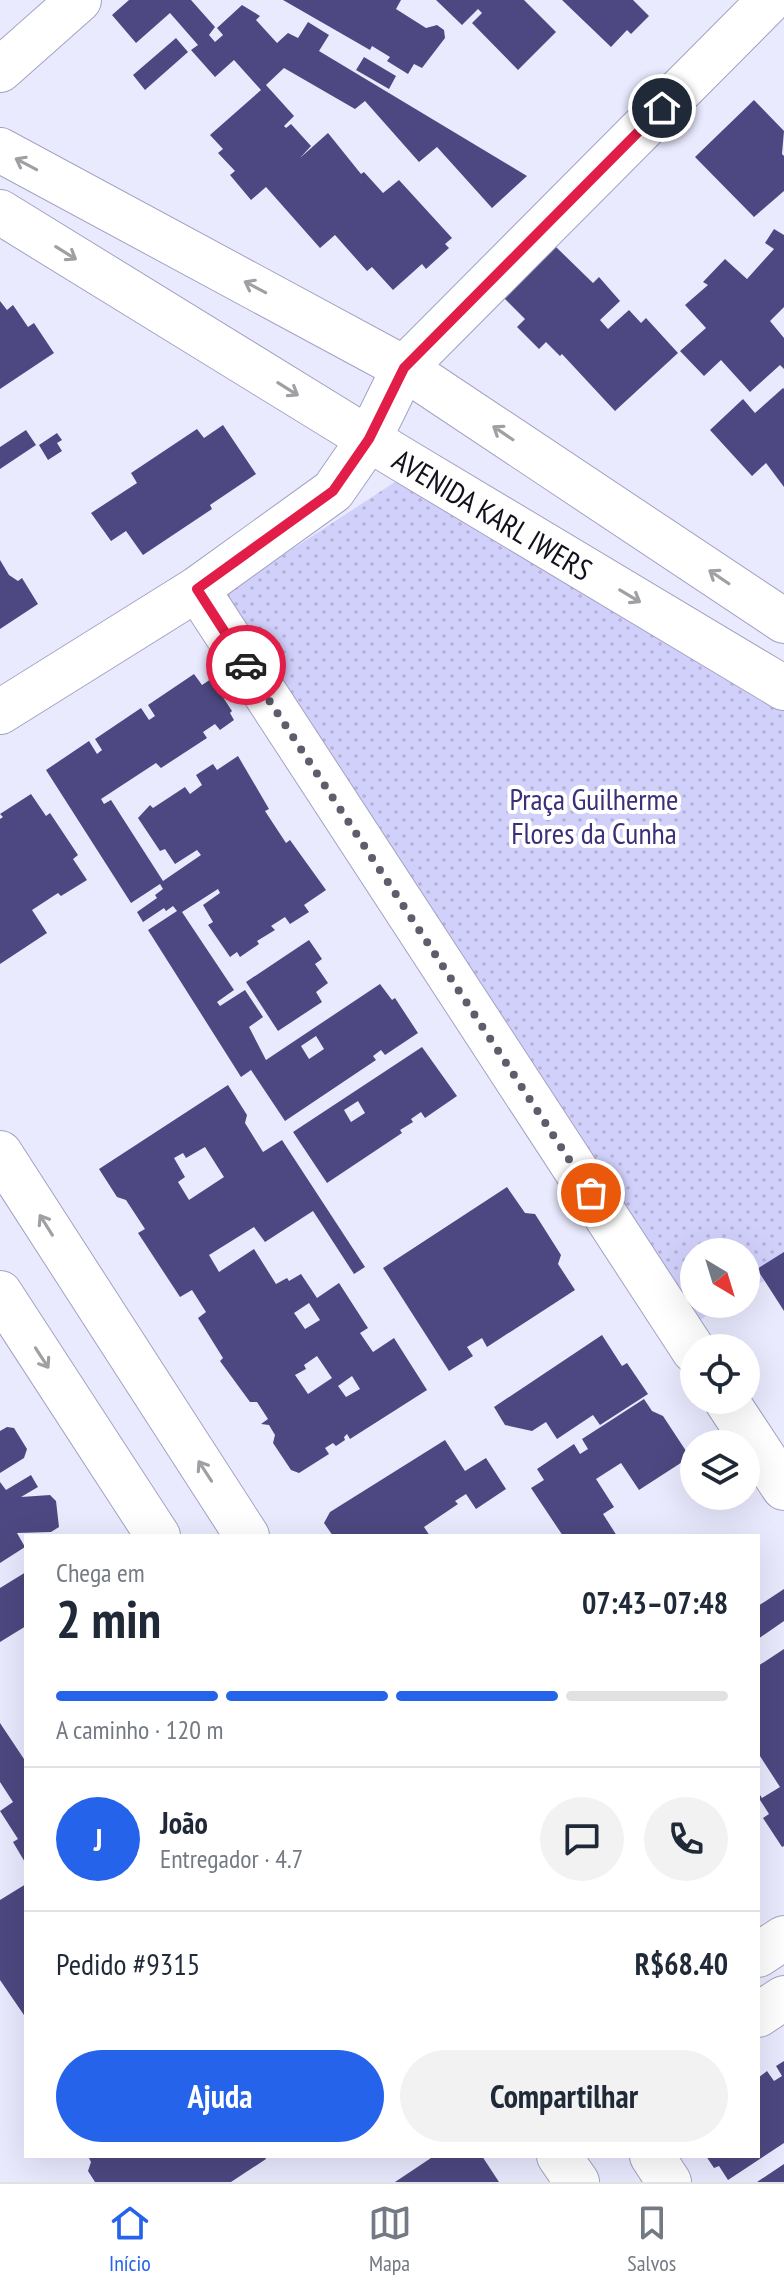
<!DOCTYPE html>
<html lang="pt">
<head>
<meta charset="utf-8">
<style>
	:root { --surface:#fff; --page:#f2f2f3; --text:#1f2937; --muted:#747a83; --line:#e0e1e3; --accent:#2563eb }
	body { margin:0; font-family:"PT Sans Narrow",sans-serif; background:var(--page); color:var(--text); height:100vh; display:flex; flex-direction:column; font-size:30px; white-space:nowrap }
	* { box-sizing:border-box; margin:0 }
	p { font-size:26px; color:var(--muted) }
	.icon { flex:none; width:44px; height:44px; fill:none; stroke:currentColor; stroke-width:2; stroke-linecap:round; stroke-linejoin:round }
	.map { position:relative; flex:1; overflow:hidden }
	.details { position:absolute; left:24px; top:1534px; width:736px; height:624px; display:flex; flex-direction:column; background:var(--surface); border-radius:0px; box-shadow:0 8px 32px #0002 }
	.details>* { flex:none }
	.needle { width:52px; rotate:142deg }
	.controls { position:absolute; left:680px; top:1238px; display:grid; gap:16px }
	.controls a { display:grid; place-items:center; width:80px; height:80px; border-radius:50%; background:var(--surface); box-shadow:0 8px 32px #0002; font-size:40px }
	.pin { position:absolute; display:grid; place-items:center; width:68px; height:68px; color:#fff; margin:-34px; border:4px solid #fff; border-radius:50%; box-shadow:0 2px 8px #0007 }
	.courier { position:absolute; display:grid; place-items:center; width:80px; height:80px; margin:-40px; border:6px solid #e11d48; border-radius:50%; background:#fff; color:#222; box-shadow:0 2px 10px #0007 }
	.summary em { font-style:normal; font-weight:700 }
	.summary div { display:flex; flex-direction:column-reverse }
	.summary { display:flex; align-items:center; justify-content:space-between; height:136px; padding:0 32px }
	h1 { font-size:52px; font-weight:700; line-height:60px }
	.bar { display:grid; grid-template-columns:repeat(4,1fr); gap:12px 8px; align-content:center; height:96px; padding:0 32px }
	.bar i { height:10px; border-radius:6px; background:var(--line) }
	.bar .active { background:var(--accent) }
	.bar p { grid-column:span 4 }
	.line { display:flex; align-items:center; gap:20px; padding:0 32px; border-top:2px solid var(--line) }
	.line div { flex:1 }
	.round { display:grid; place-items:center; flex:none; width:84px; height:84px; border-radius:42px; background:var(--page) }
	.primary-button { display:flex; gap:16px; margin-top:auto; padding:16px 32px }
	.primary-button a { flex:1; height:92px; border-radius:48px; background:var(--accent); color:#fff; font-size:32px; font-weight:700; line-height:92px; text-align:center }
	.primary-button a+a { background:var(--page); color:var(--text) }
	.tab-bar { display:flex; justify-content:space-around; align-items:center; height:112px; border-top:2px solid var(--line); background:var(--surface); font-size:22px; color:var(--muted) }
	.tab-bar a { display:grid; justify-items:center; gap:4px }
	.tab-bar .active { color:var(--accent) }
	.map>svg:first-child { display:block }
</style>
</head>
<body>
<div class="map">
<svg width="784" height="2182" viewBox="0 0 784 2182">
	<defs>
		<pattern id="grass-dots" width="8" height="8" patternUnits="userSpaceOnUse" patternTransform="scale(2)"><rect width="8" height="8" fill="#d1d0fb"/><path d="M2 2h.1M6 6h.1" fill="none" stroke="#b2b2d7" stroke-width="1.8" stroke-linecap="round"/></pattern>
	</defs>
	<rect width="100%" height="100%" fill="#eaeaff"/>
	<path fill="url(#grass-dots)" d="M401,478L784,707V1269L746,1292V1252H694V1304H726L698,1321L221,596Z"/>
	<path fill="#4d4881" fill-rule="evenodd" d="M129,0H191L215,27L209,35L215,42L223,35L217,28L242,5L260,16L256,20L277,43L288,33L298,38L308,22L329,35L319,51L527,176L492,208L437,147L419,162L365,101L355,109L284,68L266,85L294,116L284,126L286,128L291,124L311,146L300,158L328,133L361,174L364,172L383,193L399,180L452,238L445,244L449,248L426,269L422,264L393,290L372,267L367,271L335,235L320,248L266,187L251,200L230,175L235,171L218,153L223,149L210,135L261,90L234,60L215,77L191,50L198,45L170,13L136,43L112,15Z
		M283,0H401L396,9L426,28L437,25L444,30L445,38L422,68L414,64L408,74L387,61L390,57L372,46L370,50Z
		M436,0H524L556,32L518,70L472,23L482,13L478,9L462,25Z
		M562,0H633L649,16L631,34L627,30L611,47Z
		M176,38L188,52L145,90L133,75Z
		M364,57L396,76L389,89L356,70Z
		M754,100L784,131L782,154L784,156V191L754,217L695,157Z
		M774,229L784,235V307L770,321L784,338V369L780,365L750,392L721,360L704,376L680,351L706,328L685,305L708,285L703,282L725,259L747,279L774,249L765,243Z
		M556,247L593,283L599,277L620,301L600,320L608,329L629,310L641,323L646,318L678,353L615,411L562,354L560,356L546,342L539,349L517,327L525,319L502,296Z
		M0,301L7,310L13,305L28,327L34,323L54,353L0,389Z
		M783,388L784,389V487L766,463L752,476L710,430L743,399L755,413Z
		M223,425L256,474L210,505L212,509L143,555L126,531L111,541L91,513L137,483L131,473L197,429L204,438Z
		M26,430L36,445L0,469V447Z
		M57,433L62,440L57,443L62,451L48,460L39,445Z
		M0,560L9,575L18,581L22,578L38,604L0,629Z
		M194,674L202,685L211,679L232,711L230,713L234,720L220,730L215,724L203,732L207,738L161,768L156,763L101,799L104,804L111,800L163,881L201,855L197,850L175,864L165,849L160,851L138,818L150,805L153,808L185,787L190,794L202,785L196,775L213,764L217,770L238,756L269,809L265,811L286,843L290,840L326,890L304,905L309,912L290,924L285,917L271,926L275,930L257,941L259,944L240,957L237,952L230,957L208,925L213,922L203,905L220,893L218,889L182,912L234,990L217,1002L220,1006L245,990L263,1017L249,1027L266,1060L380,984L392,1000L395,998L418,1033L385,1055L381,1050L373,1056L376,1060L285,1121L251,1070L241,1077L148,930L177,911L173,906L166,911L164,908L143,922L137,912L157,898L155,895L163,889L160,884L131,903L46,770L89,741L97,754L102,750L95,739L141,708L149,720L155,716L148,705ZM316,1036L324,1049L309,1059L301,1046Z
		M31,794L46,816L50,813L78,855L73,859L87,880L61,896L58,893L32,910L47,933L0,964V819L3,817L0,814Z
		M309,940L322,959L315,964L328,983L316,992L322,1002L278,1031L246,982Z
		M422,1047L457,1096L425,1118L421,1112L411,1119L413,1122L400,1130L402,1133L327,1183L293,1132ZM358,1101L365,1113L351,1122L344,1110Z
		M228,1085L247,1115L245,1123L263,1152L282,1140L365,1267L354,1274L313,1211L265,1242L254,1227L209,1255L219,1272L254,1249L276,1284L287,1278L289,1281L301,1274L317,1298L339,1283L368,1328L360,1333L373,1352L394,1338L427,1390L350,1439L347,1434L344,1437L345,1440L336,1446L333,1443L325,1448L329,1454L299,1473L291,1470L273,1443L275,1435L269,1425L261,1424L268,1419L257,1402H250L220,1361L223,1358L198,1318L206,1312L192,1290L180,1297L138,1233L145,1229L126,1200L117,1197L99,1169ZM205,1147L224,1177L189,1200L178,1182L185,1177L174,1158L183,1153L186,1158ZM309,1303L320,1320L305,1329L294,1313ZM317,1356L332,1378L308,1394L295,1375L306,1369L304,1365ZM352,1376L360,1389L346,1397L338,1386Z
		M507,1187L525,1213L535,1214L561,1255L558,1264L575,1290L487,1347L482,1338L467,1347L473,1356L449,1371L383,1268Z
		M784,1252V1311L757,1269Z
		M602,1335L622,1366L627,1363L648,1394L600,1425L593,1415L557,1439L546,1422L532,1431L505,1425L494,1407Z
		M644,1399L652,1411L663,1416L690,1457L639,1490L621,1463L596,1479L614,1507L603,1514L617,1536H563L531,1488L544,1480L537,1469L574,1444L580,1454L588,1449L582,1439Z
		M7,1427L14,1428L27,1449L24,1458L0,1473V1431Z
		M445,1440L465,1471L486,1458L506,1489L476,1509L466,1494L455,1501L458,1504L424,1527L430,1536H333L324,1523L330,1512Z
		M31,1475L38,1487L21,1497L50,1495L56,1501L59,1527L51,1532L17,1533L25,1547L0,1563V1482L6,1490Z
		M26,1572V1626L0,1642V1588Z
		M784,1589V1621L758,1639V1606Z
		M784,1649V1846L782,1847L763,1818L769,1814L760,1800L758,1801V1792L762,1798L780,1787L758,1753V1666Z
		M0,1723L26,1762V1864L13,1842L18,1839L0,1811L13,1802L0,1782Z
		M26,1884V2018L0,1980V1900Z
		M784,2061V2143L728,2180L719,2166L714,2168L706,2156H758V2078L767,2071L774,2081L782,2076L776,2066Z
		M88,2156H264L266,2159L231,2182H95L88,2171L91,2162Z
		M434,2156H482L499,2182H395Z
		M784,2164V2182H757Z"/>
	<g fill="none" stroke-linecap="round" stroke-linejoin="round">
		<defs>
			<g id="minor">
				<path d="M0,70L79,0"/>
				<path d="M0,150L404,368L784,621"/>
				<path id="s1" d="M0,212L398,457L784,688"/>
				<path d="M197,589L694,1351"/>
				<path d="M0,712L197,589L333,491L369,439L404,368L770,0"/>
				<path d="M726,1400L784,1488"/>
				<path d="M758,1955L784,1938"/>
				<path d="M758,2015L784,1998"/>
			</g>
			<path id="major" d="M0,1153L247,1536
				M0,1293L158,1536
				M559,2156L577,2182
				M652,2156L669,2182"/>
		</defs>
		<use href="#minor" stroke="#a3a2c3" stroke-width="46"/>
		<use href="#major" stroke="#a3a2c3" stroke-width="46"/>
		<use href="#minor" stroke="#fff" stroke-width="44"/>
		<use href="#major" stroke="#fff" stroke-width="44"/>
	</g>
	<defs><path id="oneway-shaft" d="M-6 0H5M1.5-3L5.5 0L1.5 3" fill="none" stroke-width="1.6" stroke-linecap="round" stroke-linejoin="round" transform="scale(2)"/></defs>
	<g stroke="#a0a0a4">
		<use href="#oneway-shaft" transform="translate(26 164) rotate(-152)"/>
		<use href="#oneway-shaft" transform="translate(66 253) rotate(32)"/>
		<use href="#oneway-shaft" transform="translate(255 287) rotate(-152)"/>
		<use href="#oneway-shaft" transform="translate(288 389) rotate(32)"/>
		<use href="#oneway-shaft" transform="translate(503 433) rotate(-146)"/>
		<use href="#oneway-shaft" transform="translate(719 577) rotate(-146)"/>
		<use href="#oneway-shaft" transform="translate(630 596) rotate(31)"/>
		<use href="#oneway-shaft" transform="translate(46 1225) rotate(-122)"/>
		<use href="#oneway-shaft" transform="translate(42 1358) rotate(57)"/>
		<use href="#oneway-shaft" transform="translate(205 1471) rotate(-123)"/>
	</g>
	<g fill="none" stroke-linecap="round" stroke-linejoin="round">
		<path stroke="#5d5d6b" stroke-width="8" stroke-dasharray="0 14.4" d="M246,665L591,1193"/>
		<path stroke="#e11d48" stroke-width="10" d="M246,665L197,589L333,491L369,439L404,368L662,108"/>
	</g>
	<g text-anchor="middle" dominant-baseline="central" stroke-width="8" stroke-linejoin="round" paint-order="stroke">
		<g font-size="30" fill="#11111c" stroke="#fff">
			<text stroke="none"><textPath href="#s1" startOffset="578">AVENIDA KARL IWERS</textPath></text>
		</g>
		<g font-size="30" fill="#3b2f7a" stroke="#fff">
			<text x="594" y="798">Praça Guilherme<tspan x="594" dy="34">Flores da Cunha</tspan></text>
		</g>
	</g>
</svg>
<div class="controls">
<a><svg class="needle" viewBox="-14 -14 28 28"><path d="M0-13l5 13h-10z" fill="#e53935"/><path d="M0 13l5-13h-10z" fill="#747a83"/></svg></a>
<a><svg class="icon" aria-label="locate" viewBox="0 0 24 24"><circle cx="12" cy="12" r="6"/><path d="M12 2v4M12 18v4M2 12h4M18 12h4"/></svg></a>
<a><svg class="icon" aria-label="layers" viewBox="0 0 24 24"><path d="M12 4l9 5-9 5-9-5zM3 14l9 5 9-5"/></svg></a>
</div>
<div class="pin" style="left:591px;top:1193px;background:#ea580c"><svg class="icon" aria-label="bag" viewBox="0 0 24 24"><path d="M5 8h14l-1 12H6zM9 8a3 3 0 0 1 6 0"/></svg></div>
<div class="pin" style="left:662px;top:108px;background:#1f2937"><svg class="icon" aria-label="home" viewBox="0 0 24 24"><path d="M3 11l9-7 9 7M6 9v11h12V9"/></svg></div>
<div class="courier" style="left:246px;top:665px"><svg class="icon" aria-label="car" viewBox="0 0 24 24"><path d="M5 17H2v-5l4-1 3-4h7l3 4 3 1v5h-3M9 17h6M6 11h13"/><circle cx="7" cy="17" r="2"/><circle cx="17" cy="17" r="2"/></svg></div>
<section class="details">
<div class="summary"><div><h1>2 min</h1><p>Chega em</p></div><em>07:43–07:48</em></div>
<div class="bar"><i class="active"></i><i class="active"></i><i class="active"></i><i></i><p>A caminho · 120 m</p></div>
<div class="line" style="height:144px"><b class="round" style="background:var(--accent);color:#fff">J</b><div><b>João</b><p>Entregador · 4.7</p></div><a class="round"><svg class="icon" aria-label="chat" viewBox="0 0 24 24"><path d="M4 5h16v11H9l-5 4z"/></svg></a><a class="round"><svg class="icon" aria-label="phone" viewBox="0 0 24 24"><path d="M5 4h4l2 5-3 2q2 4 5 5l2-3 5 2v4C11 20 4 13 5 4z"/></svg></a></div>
<div class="line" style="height:104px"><div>Pedido #9315</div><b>R$68.40</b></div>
<div class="primary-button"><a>Ajuda</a><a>Compartilhar</a></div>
</section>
</div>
<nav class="tab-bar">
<a class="active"><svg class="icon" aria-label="home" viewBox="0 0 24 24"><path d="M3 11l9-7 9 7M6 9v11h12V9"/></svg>Início</a>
<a><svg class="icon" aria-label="map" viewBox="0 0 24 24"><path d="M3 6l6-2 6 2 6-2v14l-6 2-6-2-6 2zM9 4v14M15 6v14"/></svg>Mapa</a>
<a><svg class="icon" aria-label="saved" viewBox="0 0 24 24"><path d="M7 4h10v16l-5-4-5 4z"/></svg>Salvos</a>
</nav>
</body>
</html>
